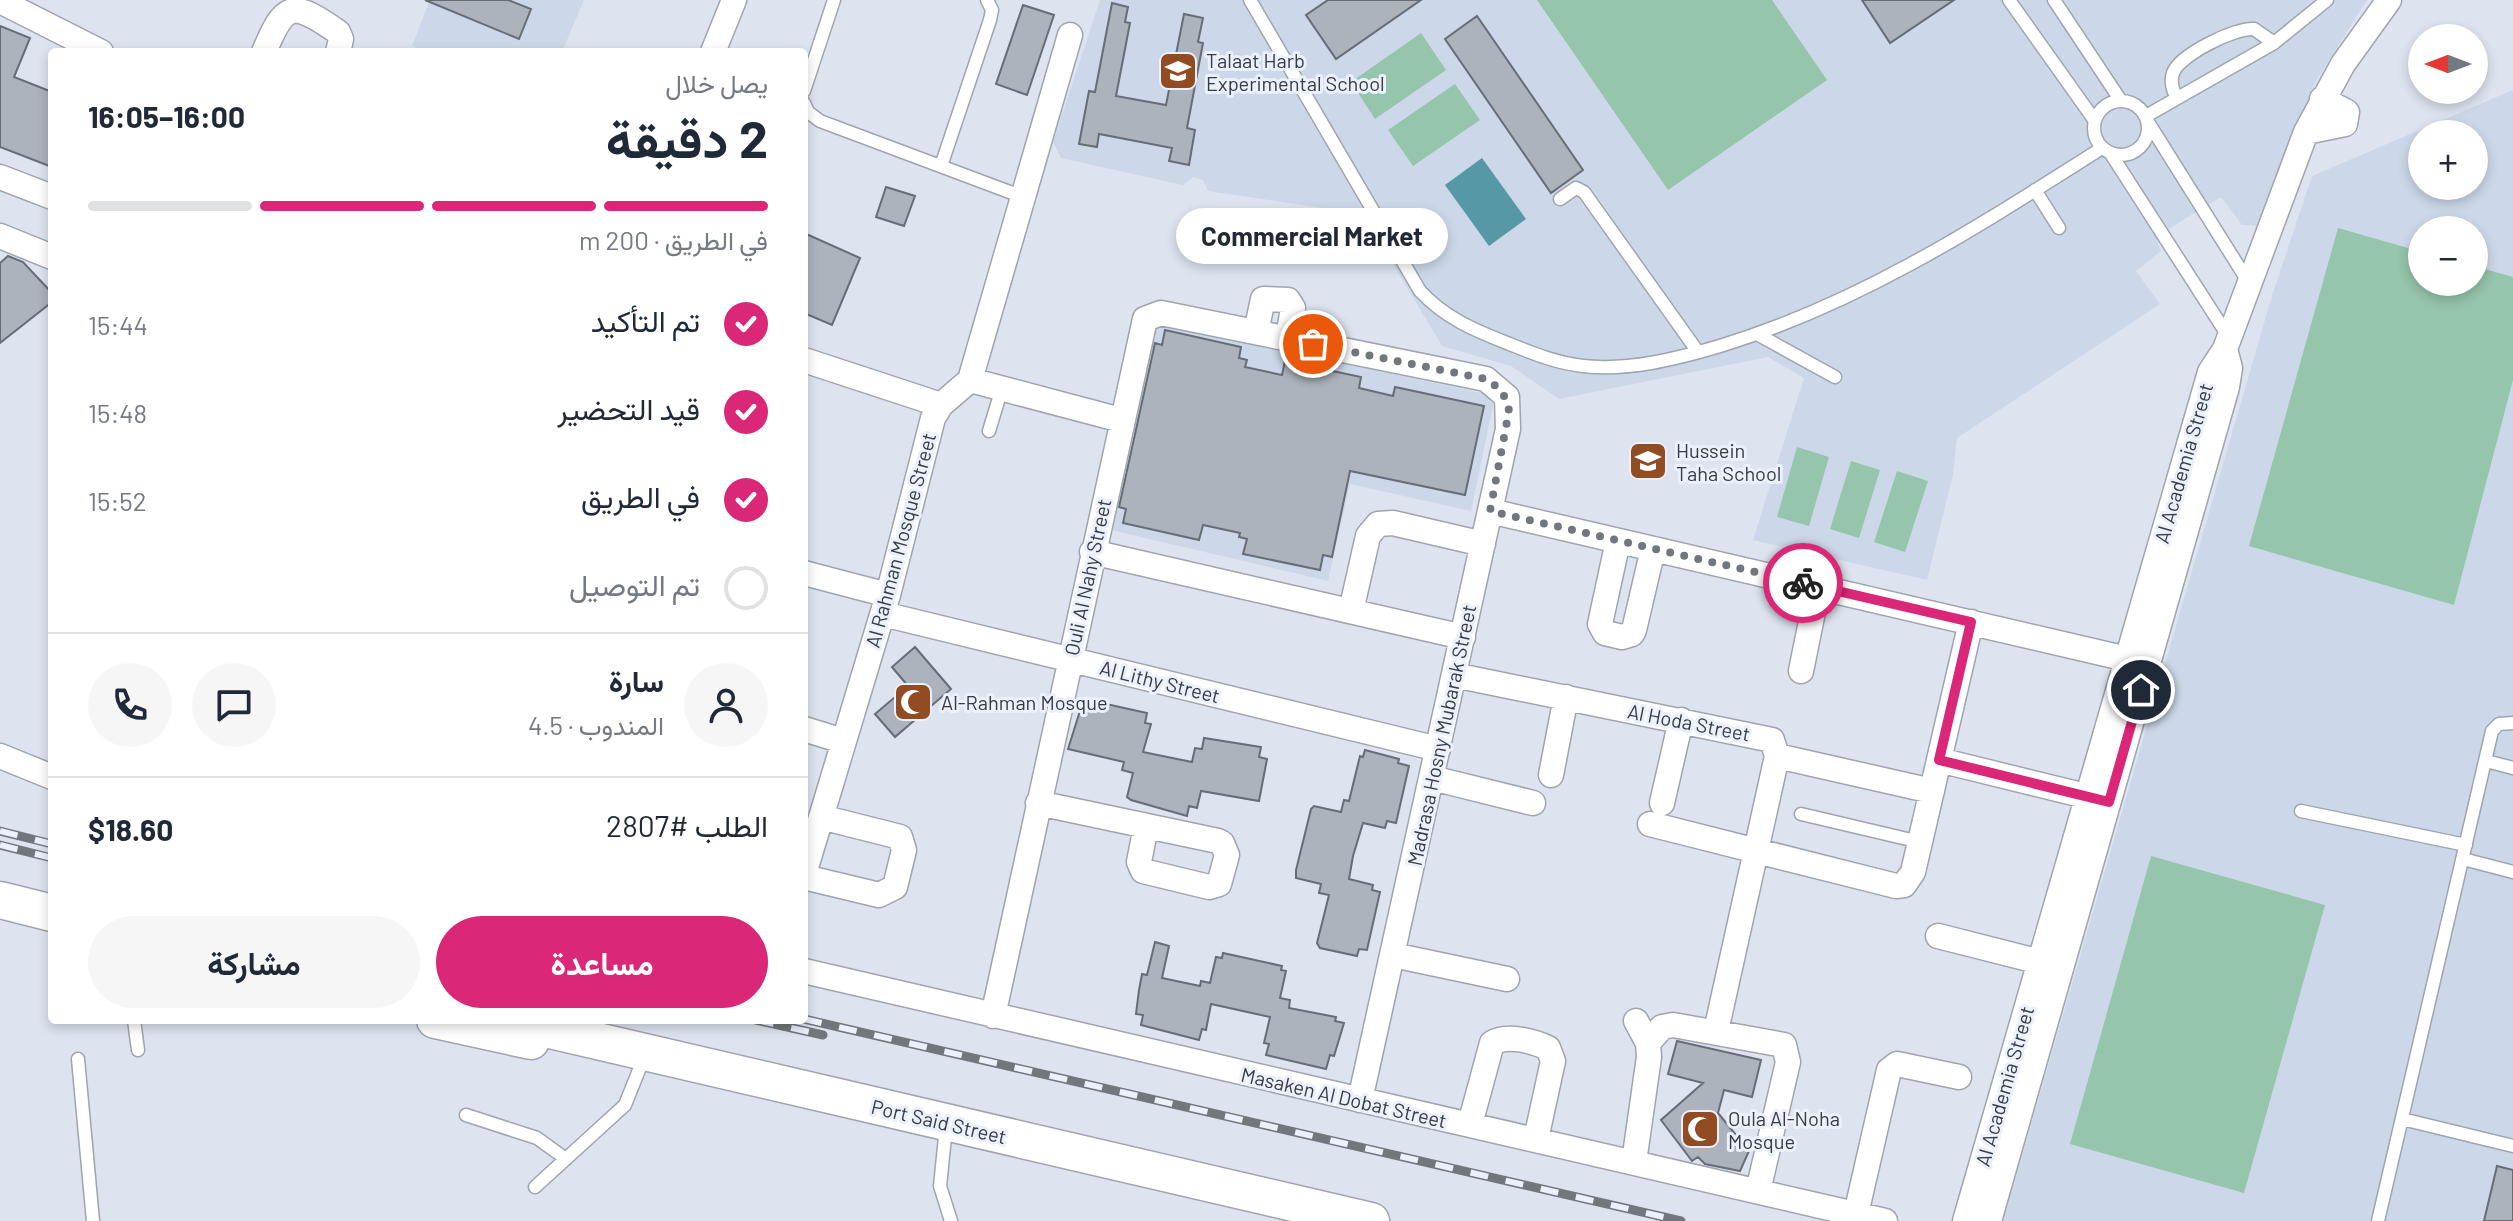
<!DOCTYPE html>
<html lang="ar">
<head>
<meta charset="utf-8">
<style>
	:root { --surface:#fff; --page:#f6f6f7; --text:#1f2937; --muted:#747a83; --line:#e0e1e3; --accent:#db2777 }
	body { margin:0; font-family:Barlow,Vazirmatn,sans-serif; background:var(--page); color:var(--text); direction:rtl; height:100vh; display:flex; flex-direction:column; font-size:30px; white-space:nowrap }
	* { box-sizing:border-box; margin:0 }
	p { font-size:26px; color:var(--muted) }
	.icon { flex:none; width:44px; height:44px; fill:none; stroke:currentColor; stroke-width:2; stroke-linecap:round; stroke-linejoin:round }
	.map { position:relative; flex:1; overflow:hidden; direction:ltr }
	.panel { position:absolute; left:48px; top:48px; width:760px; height:976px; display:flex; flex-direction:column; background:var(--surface); border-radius:8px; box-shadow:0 4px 12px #0003; direction:rtl }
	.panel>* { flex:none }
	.needle { width:52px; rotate:270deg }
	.controls { position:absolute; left:2408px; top:24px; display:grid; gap:16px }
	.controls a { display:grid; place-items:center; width:80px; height:80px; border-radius:50%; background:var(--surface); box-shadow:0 4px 12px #0003; font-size:40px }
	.pin { position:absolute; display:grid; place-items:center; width:68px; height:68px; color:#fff; margin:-34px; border:4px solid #fff; border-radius:50%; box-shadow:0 2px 8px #0007 }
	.courier { position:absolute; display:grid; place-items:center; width:80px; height:80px; margin:-40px; border:6px solid #db2777; border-radius:50%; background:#fff; color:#222; box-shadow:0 2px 10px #0007 }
	.bubble { position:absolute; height:56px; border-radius:28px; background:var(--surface); box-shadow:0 4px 12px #0003; font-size:26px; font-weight:700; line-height:56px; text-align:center; direction:rtl }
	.headline em { font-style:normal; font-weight:700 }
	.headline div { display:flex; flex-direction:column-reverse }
	.headline { display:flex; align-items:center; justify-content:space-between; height:136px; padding:0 40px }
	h1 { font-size:52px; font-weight:700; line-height:60px }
	.bar { display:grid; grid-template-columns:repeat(4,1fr); gap:12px 8px; align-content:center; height:96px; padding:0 40px }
	.bar i { height:10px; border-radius:6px; background:var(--line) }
	.bar .on { background:var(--accent) }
	.bar p { grid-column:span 4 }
	.line { display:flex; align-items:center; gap:20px; padding:0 40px; border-top:2px solid var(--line) }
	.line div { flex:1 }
	.round { display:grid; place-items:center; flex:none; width:84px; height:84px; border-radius:42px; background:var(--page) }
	ol { padding:0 40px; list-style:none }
	li { display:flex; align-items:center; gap:24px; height:88px }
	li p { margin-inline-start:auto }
	li .icon { padding:8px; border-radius:50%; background:var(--accent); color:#fff; stroke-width:4 }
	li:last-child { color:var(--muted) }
	li i { width:44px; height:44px; border:4px solid var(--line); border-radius:50% }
	.action { display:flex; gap:16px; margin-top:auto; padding:16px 40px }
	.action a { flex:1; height:92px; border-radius:48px; background:var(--accent); color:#fff; font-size:32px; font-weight:700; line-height:92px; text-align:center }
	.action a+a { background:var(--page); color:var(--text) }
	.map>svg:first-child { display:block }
</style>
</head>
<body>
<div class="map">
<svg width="2513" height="1221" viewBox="0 0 2513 1221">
	<rect width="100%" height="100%" fill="#dde4ef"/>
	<path fill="#ccd8e9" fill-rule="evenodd" d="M430,0H584L562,52H426L412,46Z
		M1100,0H2367L2316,81L2259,226L2242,225L2221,197L2162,233L2156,239L2161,251L2136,271L2160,304L1957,438L1953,474L1927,580L1753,540L1804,378L1768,357L1559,399L1511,366L1442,346L1363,214L1208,191L1203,180L1193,177L1183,185L1061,158L1053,142Z
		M2513,90V1221H2003L2271,299L2312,176ZM2422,134H2474V186H2422ZM2422,230H2474V282H2422Z
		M1147,322L1486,394L1493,406L1471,511L1350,484L1328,581L1111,530L1107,525Z"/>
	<path fill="#95c5ab" d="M1537,0H1772L1827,80L1668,190Z
		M1421,33L1446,70L1375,119L1351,82Z
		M1455,84L1480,120L1413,166L1388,130Z
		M2338,228L2422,252V282H2474V266L2513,277V380L2454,605L2249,546Z
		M1797,447L1829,457L1809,526L1777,517Z
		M1851,461L1880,470L1859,538L1830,529Z
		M1897,471L1928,481L1905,552L1874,542Z
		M2151,856L2325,905L2244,1193L2070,1144Z"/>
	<path fill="#5798a7" d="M1482,158L1526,219L1489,246L1445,185Z"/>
	<path fill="#acb3bd" stroke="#676d76" stroke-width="2" d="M425,0H508L531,9L519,39Z
		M1328,0H1421L1336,59L1306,15Z
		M1862,0H1954L1890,43Z
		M1112,3L1128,7L1125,22L1130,23L1116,96L1166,105L1184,14L1203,18L1198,42L1203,43L1187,128L1195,130L1189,165L1169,161L1172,148L1099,134L1097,147L1079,144L1089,91L1095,92Z
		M1023,5L1054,15L1027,95L996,84Z
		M1477,16L1583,170L1551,193L1445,39Z
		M0,26L30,38L14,77L52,92V167L0,147Z
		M886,187L915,196L904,226L876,217Z
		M804,233L860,258L832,325L804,313Z
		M8,256L23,262L52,293V302L0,343V263Z
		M1165,330L1241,347L1239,358L1247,360L1245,367L1282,375L1285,361L1361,377L1359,388L1393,396L1395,387L1484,406L1465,495L1350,471L1332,557L1323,555L1320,570L1243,554L1247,539L1239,537L1240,533L1203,525L1199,540L1123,523L1126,509L1119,507L1155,343L1162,345Z
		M915,647L951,689L895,737L875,714L908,686L892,667Z
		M1088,700L1147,713L1145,723L1151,724L1143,752L1192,762L1195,748L1202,749L1204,738L1261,747L1259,757L1267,759L1259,801L1201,791L1197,808L1189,806L1187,816L1131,800L1127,797L1133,773L1122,770L1124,762L1068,749L1080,711L1085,712Z
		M1365,750L1399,759L1398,763L1409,766L1396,823L1387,821L1385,828L1363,823L1353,856L1349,879L1373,885L1372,890L1380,892L1367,950L1359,949L1357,956L1320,948L1317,943L1329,895L1319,893L1321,884L1296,878V870L1311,809L1314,806L1341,812L1344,800L1349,801L1360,756L1363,757Z
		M1155,942L1169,946L1162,978L1200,986L1201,981L1210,983L1216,957L1222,958L1223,953L1282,966L1281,970L1286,971L1280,998L1290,1000L1289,1008L1336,1017L1335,1021L1344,1023L1334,1056L1330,1055L1326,1069L1266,1055L1269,1044L1264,1043L1270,1017L1211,1004L1206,1030L1202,1029L1199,1040L1141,1025L1143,1015L1136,1014L1139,990L1142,974L1147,975Z
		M1677,1041L1761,1060L1752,1097L1724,1090L1718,1113L1749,1151L1740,1171L1705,1164L1698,1157L1692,1161L1661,1120L1703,1083L1668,1074Z
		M2497,1166L2513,1170V1221H2484Z"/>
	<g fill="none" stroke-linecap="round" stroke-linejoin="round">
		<defs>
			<path id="service" d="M1250,0L1420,291C1445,318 1474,330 1507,343C1532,353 1556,363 1583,366C1629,371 1676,359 1720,346C1861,303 1979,226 2102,148
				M2009,0L2095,121
				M2054,0L2121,101
				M804,91L834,0
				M2177,98C2173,91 2170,82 2173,73C2179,55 2236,27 2254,29L2274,43
				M2094 128a27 27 0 1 1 54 0a27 27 0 1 1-54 0Z
				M804,103L808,112L820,121L1023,197
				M2146,116L2274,43L2327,0
				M2148,122L2249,283
				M2111,154L2228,336
				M941,166L990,20L992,10L987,0
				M2035,190L2059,228
				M1560,199L1576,188L1584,192L1698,352
				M1757,334L1835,377
				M989,431L1002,388
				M2486,761L2513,768
				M2301,811L2466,845
				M1801,814L1920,842
				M2463,859L2513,872
				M134,1020L138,1050
				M78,1059L93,1221
				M466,1115L537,1138L566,1159
				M2402,1119L2513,1146
				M945,1137L940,1186L951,1221
				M535,1187L625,1105L641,1065
				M2378,1221L2492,731L2499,724L2513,723"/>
			<path id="minor" d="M0,1L101,52
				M264,52C285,2 292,0 338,32L341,39L338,52
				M713,52L734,0
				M2306,132L2345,124L2347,112L2322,99
				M0,177L52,197
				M0,236L52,257
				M1256,332L1263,299L1288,300L1293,308L1288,338
				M804,360L941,405
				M970,380L1121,420
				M1490,511L2127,659
				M1618,541L1600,624L1605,633L1622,637L1632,634L1634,630L1653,549
				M1092,552L1463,637
				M804,573L888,595
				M1351,611L1368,536L1378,524L1393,523L1483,544
				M883,614L1438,749
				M1801,671L1818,587
				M1454,675L1772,740L1777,756L1716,1031
				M804,729L843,741
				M0,756L52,777
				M1777,756L1932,791
				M1939,760L2102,800
				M1551,775L1566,697
				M1432,778L1533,803
				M1038,803L1218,841L1222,843L1227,855L1219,884L1209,887L1143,871L1139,862L1146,826
				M1662,803L1681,720
				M1650,824L1896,886L1904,885L1913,872L1971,622
				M804,874L888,595L933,418L941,405L970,380L1070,35
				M804,877L879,895L895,887L904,850L900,837L821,817
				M1938,936L2052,965
				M1393,955L1507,979
				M804,971L1885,1221
				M993,1016L1145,319L1161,313L1486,379L1507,397L1508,429L1360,1100
				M1648,1043L1662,1027L1673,1025L1784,1045L1788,1062L1758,1191
				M1470,1124L1492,1043C1507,1034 1533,1041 1548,1048L1553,1061L1536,1139
				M1634,1162L1649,1057L1648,1043L1636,1021
				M1856,1214L1889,1070L1897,1064L1959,1077
				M1965,1221L2210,372L2225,349L2306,132L2343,64L2389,0
				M1989,1221L2227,387L2230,368L2225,349"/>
			<path id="primary" d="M0,900L52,913
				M435,1020L531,1041
				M507,1020L1371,1221"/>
		</defs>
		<use href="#service" stroke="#9ea5af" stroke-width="15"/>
		<use href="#minor" stroke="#9ea5af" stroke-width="27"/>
		<use href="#primary" stroke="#9ea5af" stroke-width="39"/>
		<use href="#service" stroke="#fff" stroke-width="12"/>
		<use href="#minor" stroke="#fff" stroke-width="24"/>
		<use href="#primary" stroke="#fff" stroke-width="36"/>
		<defs>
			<path id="rail" d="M0,831L52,844
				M0,845L52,858
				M804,1019L1681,1221
				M756,1020L823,1035"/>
		</defs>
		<use href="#rail" stroke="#72777d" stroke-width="9"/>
		<use href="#rail" stroke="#eaf1fc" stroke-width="6" stroke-dasharray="18" stroke-linecap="butt"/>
	</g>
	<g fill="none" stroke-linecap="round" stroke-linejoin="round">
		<path stroke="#72767d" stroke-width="8" stroke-dasharray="0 14.4" d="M1313,344L1486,379C1500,388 1506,395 1509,411L1490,511L1803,583"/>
		<path stroke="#db2777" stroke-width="10" d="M1803,583L1971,622L1939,760L2109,802L2141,690"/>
	</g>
	<defs>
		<symbol id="school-square" viewBox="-11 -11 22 22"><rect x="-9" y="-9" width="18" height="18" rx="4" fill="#914c23" stroke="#eaf1fc"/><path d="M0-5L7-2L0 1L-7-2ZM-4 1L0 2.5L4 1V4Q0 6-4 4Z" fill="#fff"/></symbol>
		<symbol id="mosque-square" viewBox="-11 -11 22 22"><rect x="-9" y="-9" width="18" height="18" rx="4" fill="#914c23" stroke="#eaf1fc"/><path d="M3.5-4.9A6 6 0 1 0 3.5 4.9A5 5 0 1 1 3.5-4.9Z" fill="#fff"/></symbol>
	</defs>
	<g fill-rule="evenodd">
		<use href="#school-square" x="1156" y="49" width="44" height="44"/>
		<use href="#school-square" x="1626" y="439" width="44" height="44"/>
		<use href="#mosque-square" x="891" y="680" width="44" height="44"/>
		<use href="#mosque-square" x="1678" y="1107" width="44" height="44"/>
	</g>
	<g text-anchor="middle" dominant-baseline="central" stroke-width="6" stroke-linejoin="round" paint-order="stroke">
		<g font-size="20" fill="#383b3f" stroke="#eaf1fc" text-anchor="start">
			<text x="1206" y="60">Talaat Harb<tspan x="1206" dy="23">Experimental School</tspan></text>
			<text x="1676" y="450">Hussein<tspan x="1676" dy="23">Taha School</tspan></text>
			<text x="941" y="702">Al-Rahman Mosque</text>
			<text x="1728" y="1118">Oula Al-Noha<tspan x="1728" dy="23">Mosque</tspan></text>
		</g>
		<g font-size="20" fill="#383b3f" stroke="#eaf1fc">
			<text transform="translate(2183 463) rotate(-74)">Al Academia Street</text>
			<text transform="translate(900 540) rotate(-75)">Al Rahman Mosque Street</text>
			<text transform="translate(1087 577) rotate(-78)">Ouli Al Nahy Street</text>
			<text transform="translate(1160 681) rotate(14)">Al Lithy Street</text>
			<text transform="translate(1689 722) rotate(11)">Al Hoda Street</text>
			<text transform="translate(1441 735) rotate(-78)">Madrasa Hosny Mubarak Street</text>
			<text transform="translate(2004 1086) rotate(-74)">Al Academia Street</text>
			<text transform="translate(1344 1097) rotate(13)">Masaken Al Dobat Street</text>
			<text transform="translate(939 1121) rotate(13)">Port Said Street</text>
		</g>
	</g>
</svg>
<div class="controls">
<a><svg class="needle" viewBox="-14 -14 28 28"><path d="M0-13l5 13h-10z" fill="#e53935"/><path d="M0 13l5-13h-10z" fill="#747a83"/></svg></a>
<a>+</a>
<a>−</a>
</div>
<div class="pin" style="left:1313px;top:344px;background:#ea580c"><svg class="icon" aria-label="bag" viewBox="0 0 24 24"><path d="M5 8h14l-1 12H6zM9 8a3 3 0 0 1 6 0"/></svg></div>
<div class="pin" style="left:2141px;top:690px;background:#1f2937"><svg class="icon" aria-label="home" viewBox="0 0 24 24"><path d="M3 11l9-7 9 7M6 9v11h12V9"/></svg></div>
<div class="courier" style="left:1803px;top:583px"><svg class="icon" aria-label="bike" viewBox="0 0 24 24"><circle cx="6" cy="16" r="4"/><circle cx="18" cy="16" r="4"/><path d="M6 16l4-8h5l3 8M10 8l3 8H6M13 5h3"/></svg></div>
<div class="bubble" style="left:1176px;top:208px;width:272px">Commercial Market</div>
<section class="panel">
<div class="headline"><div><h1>2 دقيقة</h1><p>يصل خلال</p></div><em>16:00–16:05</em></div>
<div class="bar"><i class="on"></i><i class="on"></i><i class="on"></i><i></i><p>في الطريق · 200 m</p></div>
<ol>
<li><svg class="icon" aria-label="check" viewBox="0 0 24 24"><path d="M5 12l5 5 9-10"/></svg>تم التأكيد<p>15:44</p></li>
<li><svg class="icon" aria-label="check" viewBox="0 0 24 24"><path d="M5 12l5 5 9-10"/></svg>قيد التحضير<p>15:48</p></li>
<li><svg class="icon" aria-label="check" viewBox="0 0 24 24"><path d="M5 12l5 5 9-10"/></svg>في الطريق<p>15:52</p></li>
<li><i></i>تم التوصيل</li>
</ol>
<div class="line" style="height:144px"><a class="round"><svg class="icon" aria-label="person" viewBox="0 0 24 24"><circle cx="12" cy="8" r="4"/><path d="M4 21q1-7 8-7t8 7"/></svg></a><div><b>سارة</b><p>المندوب · 4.5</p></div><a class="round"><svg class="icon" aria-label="chat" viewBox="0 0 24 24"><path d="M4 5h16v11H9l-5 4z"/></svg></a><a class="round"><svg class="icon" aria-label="phone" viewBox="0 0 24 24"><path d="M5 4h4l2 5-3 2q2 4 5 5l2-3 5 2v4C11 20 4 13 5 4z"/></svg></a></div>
<div class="line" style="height:104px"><div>الطلب #2807</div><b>$18.60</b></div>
<div class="action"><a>مساعدة</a><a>مشاركة</a></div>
</section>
</div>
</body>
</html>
